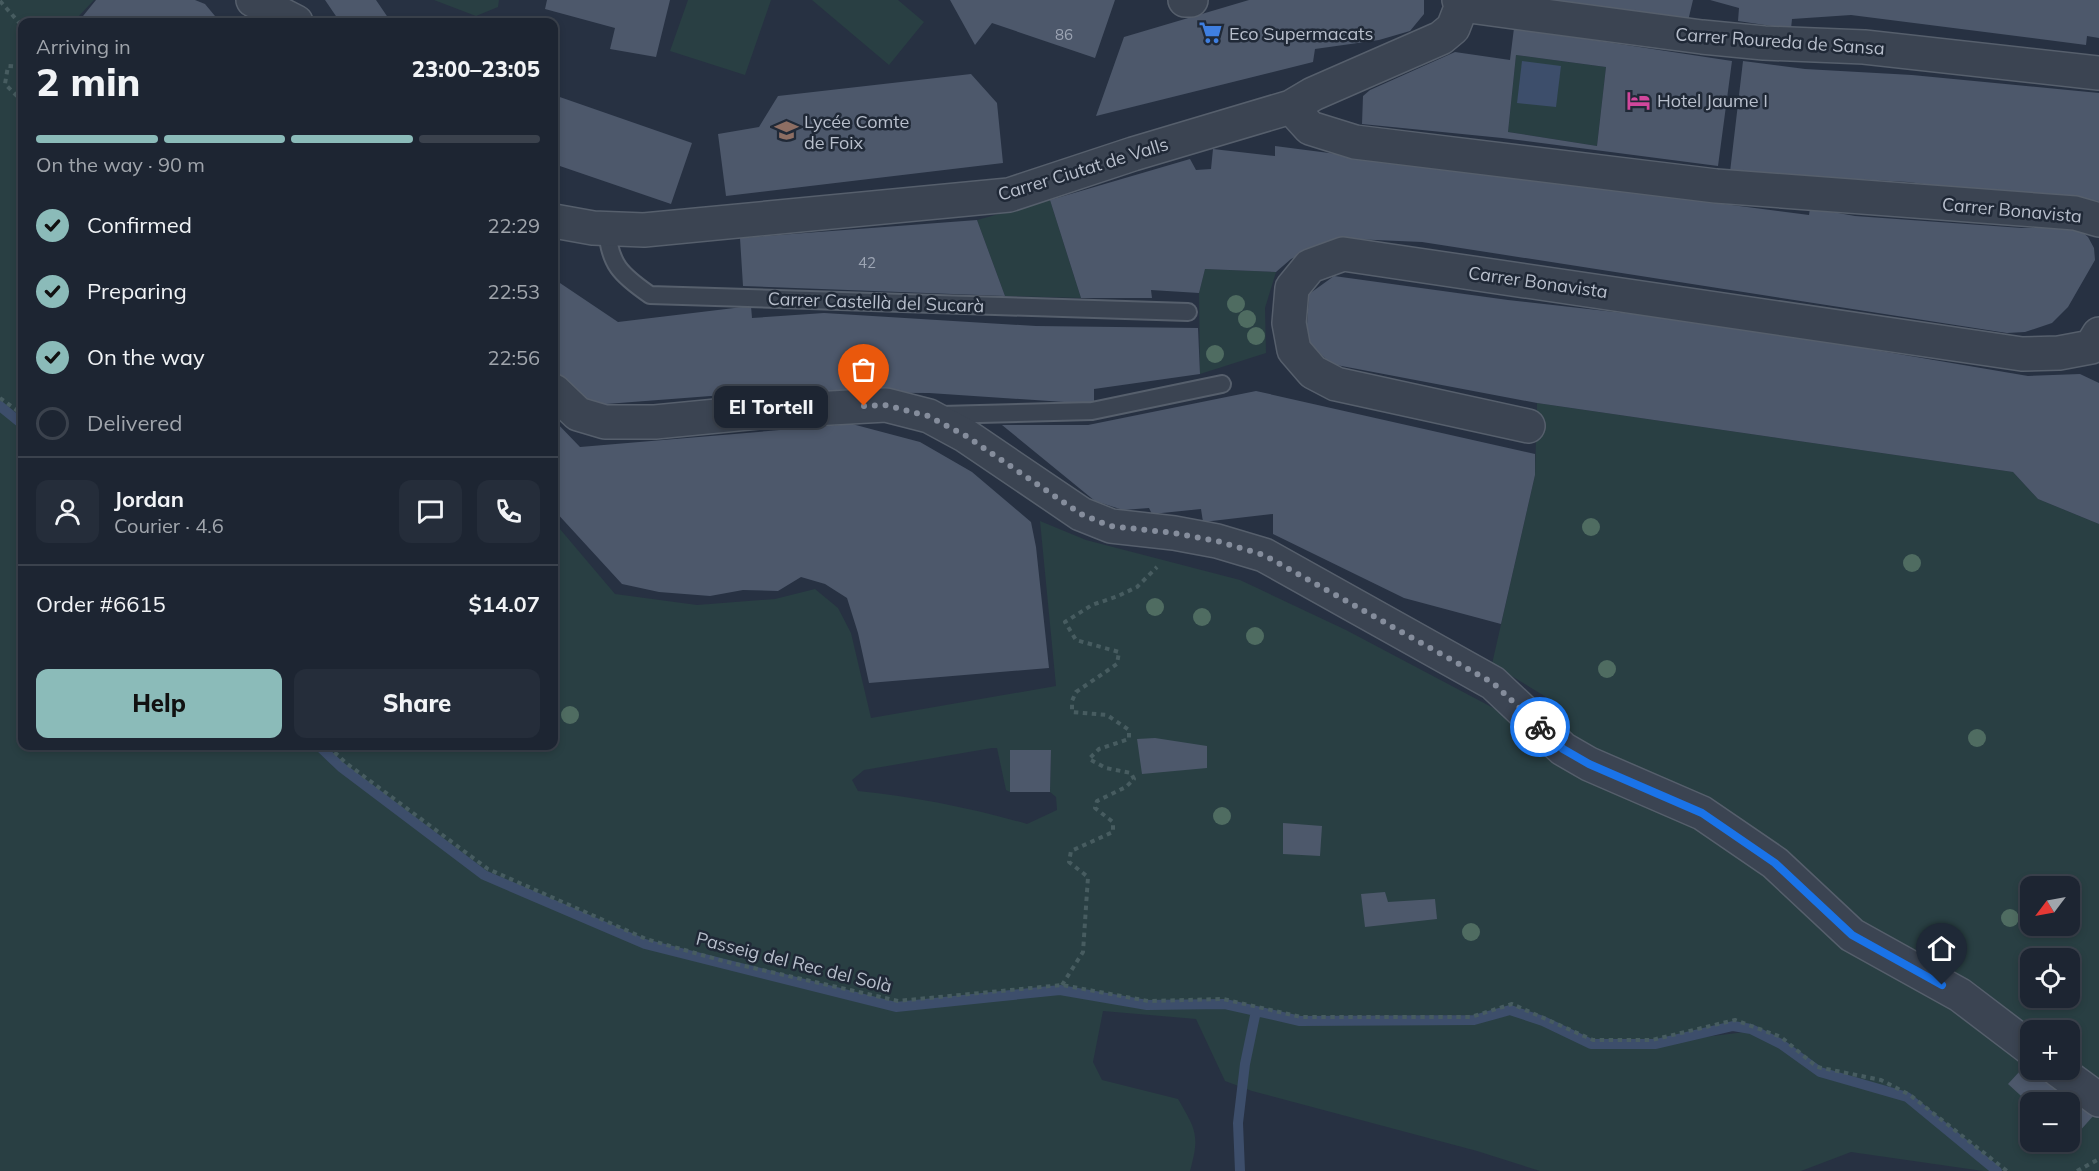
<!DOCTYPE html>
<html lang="en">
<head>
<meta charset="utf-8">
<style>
	:root { --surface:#1d2532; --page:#252d3a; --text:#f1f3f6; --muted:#a0a5ac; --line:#3b424d; --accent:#8bbbb9 }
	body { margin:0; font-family:Mulish,sans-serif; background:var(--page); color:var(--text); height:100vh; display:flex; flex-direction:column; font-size:22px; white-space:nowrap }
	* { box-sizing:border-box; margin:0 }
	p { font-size:20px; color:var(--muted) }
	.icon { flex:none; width:33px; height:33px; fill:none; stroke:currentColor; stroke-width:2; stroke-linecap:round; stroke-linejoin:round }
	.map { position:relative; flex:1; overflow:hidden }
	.sheet { position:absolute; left:18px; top:18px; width:540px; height:732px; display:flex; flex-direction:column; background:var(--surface); border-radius:12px; box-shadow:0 3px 9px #0003,0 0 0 2px var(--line) }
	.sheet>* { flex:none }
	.needle { width:39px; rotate:238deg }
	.tools { position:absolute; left:2020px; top:876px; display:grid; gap:12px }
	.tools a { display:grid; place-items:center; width:60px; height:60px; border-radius:12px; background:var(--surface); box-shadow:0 3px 9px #0003,0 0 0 2px var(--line); font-size:30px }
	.pin { position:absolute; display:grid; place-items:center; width:51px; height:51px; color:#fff; margin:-62px -26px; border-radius:50% 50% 50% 0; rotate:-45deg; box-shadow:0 0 6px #0007 }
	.pin .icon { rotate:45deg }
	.courier { position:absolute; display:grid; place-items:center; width:60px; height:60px; margin:-30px; border:4px solid #1a73e8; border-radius:50%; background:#fff; color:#222; box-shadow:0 2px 8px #0007 }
	.bubble { position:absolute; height:42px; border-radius:12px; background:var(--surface); box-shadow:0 3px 9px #0003,0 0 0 2px var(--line); font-size:20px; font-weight:800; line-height:42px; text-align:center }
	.head em { font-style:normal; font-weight:800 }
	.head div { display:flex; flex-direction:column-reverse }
	.head { display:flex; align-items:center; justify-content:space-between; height:102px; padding:0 18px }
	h1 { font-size:39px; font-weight:800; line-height:45px }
	.bar { display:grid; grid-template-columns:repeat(4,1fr); gap:9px 6px; align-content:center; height:72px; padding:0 18px }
	.bar i { height:8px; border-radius:4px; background:var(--line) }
	.bar .on { background:var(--accent) }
	.bar p { grid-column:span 4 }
	.line { display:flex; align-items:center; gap:15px; padding:0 18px; border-top:2px solid var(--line) }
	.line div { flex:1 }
	.round { display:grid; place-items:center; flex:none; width:63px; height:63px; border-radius:12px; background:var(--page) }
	ol { padding:0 18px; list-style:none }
	li { display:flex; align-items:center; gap:18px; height:66px }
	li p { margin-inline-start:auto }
	li .icon { padding:6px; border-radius:50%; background:var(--accent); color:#111; stroke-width:4 }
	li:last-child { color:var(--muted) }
	li i { width:33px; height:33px; border:3px solid var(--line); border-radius:50% }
	.button { display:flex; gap:12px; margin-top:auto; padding:12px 18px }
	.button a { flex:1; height:69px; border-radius:12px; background:var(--accent); color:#111; font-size:24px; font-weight:800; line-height:69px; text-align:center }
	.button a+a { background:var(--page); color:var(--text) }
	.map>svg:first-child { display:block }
</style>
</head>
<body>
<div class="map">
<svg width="2099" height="1171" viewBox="0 0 2099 1171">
	<rect width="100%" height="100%" fill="#273142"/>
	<path fill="#293f43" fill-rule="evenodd" d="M0,0H94L78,17L77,22H22V746H554V522L615,594L697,605L775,599L815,589L838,608L851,633L871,718L1056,686L1040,521L1086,540L1240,580L1346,630L1533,729L1554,702L1492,664L1535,475L1537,403L2013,472L2038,499L2099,524V1171H1983L1851,1152L1801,1171H1540L1477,1151L1252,1091L1225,1081L1196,1019L1103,1011L1093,1062L1102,1080L1178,1099C1196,1130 1200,1135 1190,1171H0ZM992,748H997L1006,790L1010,792V750H1051L1050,792L1056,797L1057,810L1027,824C972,808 915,797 858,791L852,780L864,770ZM2031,886H2070V926H2031ZM2031,958H2070V998H2031ZM1733,1026L1753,1031L1665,1042ZM2031,1030H2070V1070H2031ZM2031,1102H2070V1142H2031Z
		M434,0H499L498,7L476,16Z
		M688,0H771L745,75L670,51Z
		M812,0H898L924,22L889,65Z
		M1516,55L1606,67L1597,146L1508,132Z
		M1050,200L1081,298L1005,296L977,220Z
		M1205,269L1276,272L1265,308L1266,353L1200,374L1199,293Z"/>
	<path fill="#3d4e6b" d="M1522,61L1561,66L1556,107L1517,103Z"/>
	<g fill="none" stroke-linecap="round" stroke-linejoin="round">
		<path stroke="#3d4e6b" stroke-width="10" d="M0,406L22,424
			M319,746L341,767L484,875L645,944L896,1007L1060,990L1147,1005L1225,1004L1300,1021L1474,1020L1510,1010L1543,1021L1591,1044H1656L1733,1026L1751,1029L1781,1044L1820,1072L1907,1097L1997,1171
			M1240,1171L1238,1123L1245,1064L1256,1011"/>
	</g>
	<path fill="#4d586b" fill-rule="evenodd" d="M96,0H195L205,4L220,22H82L83,16Z
		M325,0H376L391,22H340Z
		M547,0H670L656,57L610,49L615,28L545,9Z
		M950,0H1115L1095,58L992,23L975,45Z
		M1249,0H1424V14L1410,31L1379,40L1315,49L1313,62L1096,116L1124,37Z
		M1549,0H1693L1688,21Z
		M1710,0H2099V38L2087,36L2086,45L1851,15L1792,19L1791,29L1738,21L1739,8Z
		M1514,28L1732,61L1718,166L1502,138L1362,124L1363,96L1370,90L1455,52L1510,60ZM1516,55L1606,67L1597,146L1508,132Z
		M1743,61L1805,69L1912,75L2099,93V201L1984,192L1908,182L1730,172Z
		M971,74L997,103L1003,163L726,196L718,134L759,127L778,96Z
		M554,95L692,143L671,204L554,164Z
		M1275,146L1809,215L1810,208L1855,216L2022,228H2078L2088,237L2094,248L2095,260L2068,307L2052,323L2025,332L2007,333L1422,242L1352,239L1322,245L1291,259L1276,272L1205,269L1199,293L1151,290L1152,298H1081L1050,200L1190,159L1196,170L1211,169L1213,149L1275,156Z
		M977,220L1005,296L743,286L740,238Z
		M1334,276L1508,300L1722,324L2028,376L2080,374L2099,383V524L2038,499L2013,472L1537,403L1331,364L1306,340L1309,294Z
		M554,279L618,322L751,306L752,318L824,313L1036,326L1198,328L1200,374L1094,389V404L929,393L763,392L593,405L554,371Z
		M1256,391L1535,454V475L1501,624L1404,598L1273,534V514L1203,522L1201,509L1152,514L1149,508L1123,510L1095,501L1002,425H1088Z
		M554,420L580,447L852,424L920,442L972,472L1031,522L1036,547L1049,668L869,683L858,633L847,598L825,584L801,577L778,591L743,590L710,596L659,592L622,584L554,510Z
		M1155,738L1207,746V768L1142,774L1137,739Z
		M1010,750H1051L1050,792H1010Z
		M1283,823L1322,826L1320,856L1283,854Z
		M1385,892L1388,902L1435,899L1437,919L1365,927L1361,894Z
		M2031,1059V1070H2043L2094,1115L2070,1142V1102H2031V1105L2008,1084Z"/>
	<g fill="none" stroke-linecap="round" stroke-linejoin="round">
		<defs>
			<path id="lane" d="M607,228C609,264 621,275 650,295L1188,312
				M941,415L1092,411L1222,384"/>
			<path id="street" d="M253,0L296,22
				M1185,0H1191
				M1462,5L1702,37L1764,43L1864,47L2099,73
				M1291,107L1310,128L1355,142L1716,186L2075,213L2099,220
				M554,221L593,228L644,230L1009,195L1133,154L1291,107L1313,94L1441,38L1453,28L1462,5L1459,0
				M554,391L578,414L605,422H655L758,412L886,405L929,416L966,436L1081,514L1111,526L1174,533L1217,541L1264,555L1493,683L1563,749L1589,764L1702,813L1775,863L1852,935L1960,995L2031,1049
				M1528,426L1336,384L1313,372L1294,350L1289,323L1292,288L1310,266L1343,254L2022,354L2059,353L2091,347L2099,334
				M2058,1070L2099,1100"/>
		</defs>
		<use href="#lane" stroke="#565f6c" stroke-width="20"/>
		<use href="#street" stroke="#565f6c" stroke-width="36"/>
		<path stroke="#475c60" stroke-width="4" stroke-dasharray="4.5 4.5" stroke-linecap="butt" d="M0,1L22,26
			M22,67L8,66L5,84L22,101
			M0,398L22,414
			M328,746L346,763L488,869L646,939L723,961L898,1001L1062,985L1148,1001L1223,999L1301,1017H1471L1512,1004L1593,1040H1652L1735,1020L1781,1037L1817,1067L1881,1080L1910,1095L2007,1171
			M1062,985L1083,952L1088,877L1069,862L1071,851L1113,832V822L1095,808L1097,801L1126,787L1134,779L1131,773L1106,768L1089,759L1099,749L1129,739V730L1107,715L1072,712V701L1076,692L1117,664L1119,652L1076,640L1065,622L1092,605L1118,596L1137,587L1157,567
			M2077,1171L2099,1159"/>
		<use href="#lane" stroke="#3b4452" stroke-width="16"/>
		<use href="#street" stroke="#3b4452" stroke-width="33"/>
	</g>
	<g fill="#4f6c61">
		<circle cx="1236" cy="304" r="9"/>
		<circle cx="1247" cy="319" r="9"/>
		<circle cx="1256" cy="336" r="9"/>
		<circle cx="1215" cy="354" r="9"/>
		<circle cx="1591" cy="527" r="9"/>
		<circle cx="1912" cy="563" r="9"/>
		<circle cx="1155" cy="607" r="9"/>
		<circle cx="1202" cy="617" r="9"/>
		<circle cx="1255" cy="636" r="9"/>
		<circle cx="1607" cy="669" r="9"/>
		<circle cx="570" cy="715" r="9"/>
		<circle cx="1977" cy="738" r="9"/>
		<circle cx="1222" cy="816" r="9"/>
		<circle cx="2010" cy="918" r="9"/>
		<circle cx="1471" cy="932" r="9"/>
	</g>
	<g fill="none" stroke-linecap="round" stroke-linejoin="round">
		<path stroke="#858d9c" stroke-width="6" stroke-dasharray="0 10.8" d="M864,406L885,405L928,416L966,436L1081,514L1110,526L1174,533L1217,541L1264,555L1493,683L1540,727"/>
		<path stroke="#1a73e8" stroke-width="8" d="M1540,727L1563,749L1589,764L1702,813L1775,863L1852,935L1942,985"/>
	</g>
	<defs>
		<symbol id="supermarket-bare" viewBox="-9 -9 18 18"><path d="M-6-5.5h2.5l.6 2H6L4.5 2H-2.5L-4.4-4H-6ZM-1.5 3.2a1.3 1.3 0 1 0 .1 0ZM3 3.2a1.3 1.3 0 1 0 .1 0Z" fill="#3f7fe0" stroke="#202937" stroke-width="2.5" paint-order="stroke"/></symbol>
		<symbol id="hotel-bare" viewBox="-9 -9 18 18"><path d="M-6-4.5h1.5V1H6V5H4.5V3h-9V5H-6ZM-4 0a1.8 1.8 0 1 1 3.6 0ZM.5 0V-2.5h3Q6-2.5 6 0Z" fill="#d1479c" stroke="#202937" stroke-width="2.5" paint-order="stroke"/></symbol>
		<symbol id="school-bare" viewBox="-9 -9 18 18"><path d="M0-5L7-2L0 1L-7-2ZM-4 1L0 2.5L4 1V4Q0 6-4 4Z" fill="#8d6e63" stroke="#202937" stroke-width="2.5" paint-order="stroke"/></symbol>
	</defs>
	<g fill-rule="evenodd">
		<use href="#supermarket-bare" x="1194" y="16" width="33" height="33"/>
		<use href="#hotel-bare" x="1622" y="84" width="33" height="33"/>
		<use href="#school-bare" x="770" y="114" width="33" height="33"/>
	</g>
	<g text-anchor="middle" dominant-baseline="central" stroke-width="5" stroke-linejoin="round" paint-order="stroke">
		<g font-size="15" fill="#9da5b4">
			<text x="1064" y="34">86</text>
			<text x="867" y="262">42</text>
		</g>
		<g font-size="18" fill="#b8bfcc" stroke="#202937" text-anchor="start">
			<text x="1229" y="33">Eco Supermacats</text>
			<text x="1657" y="100">Hotel Jaume I</text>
			<text x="804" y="121">Lycée Comte<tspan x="804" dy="21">de Foix</tspan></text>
		</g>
		<g font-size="18" fill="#b8bfcc" stroke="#202937">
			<text transform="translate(1780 41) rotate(4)">Carrer Roureda de Sansa</text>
			<text transform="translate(1083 169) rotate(-17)">Carrer Ciutat de Valls</text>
			<text transform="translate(2012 210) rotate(5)">Carrer Bonavista</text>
			<text transform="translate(1538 282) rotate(8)">Carrer Bonavista</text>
			<text transform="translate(876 302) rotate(2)">Carrer Castellà del Sucarà</text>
			<text transform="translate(794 962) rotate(14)">Passeig del Rec del Solà</text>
		</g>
	</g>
</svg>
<div class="tools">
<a><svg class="needle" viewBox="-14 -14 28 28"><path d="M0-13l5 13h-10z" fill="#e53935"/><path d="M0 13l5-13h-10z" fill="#a0a5ac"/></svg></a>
<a><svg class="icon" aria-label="locate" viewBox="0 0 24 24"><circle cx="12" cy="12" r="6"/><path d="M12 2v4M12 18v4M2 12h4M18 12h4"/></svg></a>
<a>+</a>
<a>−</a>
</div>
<div class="pin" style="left:864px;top:406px;background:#ea580c"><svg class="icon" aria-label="bag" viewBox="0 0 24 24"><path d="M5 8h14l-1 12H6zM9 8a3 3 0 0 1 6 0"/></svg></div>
<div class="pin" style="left:1942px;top:985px;background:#1f2937"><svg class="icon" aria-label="home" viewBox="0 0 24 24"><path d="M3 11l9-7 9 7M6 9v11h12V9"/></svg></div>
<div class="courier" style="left:1540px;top:727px"><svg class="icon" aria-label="bike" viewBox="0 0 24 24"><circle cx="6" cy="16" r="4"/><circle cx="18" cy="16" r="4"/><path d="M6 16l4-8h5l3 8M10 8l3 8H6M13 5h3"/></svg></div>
<div class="bubble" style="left:714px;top:386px;width:114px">El Tortell</div>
<section class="sheet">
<div class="head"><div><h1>2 min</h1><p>Arriving in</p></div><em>23:00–23:05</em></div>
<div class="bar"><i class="on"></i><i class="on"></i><i class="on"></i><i></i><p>On the way · 90 m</p></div>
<ol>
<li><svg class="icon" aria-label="check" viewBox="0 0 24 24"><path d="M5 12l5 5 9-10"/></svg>Confirmed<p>22:29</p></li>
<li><svg class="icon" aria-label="check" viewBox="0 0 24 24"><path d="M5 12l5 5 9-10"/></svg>Preparing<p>22:53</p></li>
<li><svg class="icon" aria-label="check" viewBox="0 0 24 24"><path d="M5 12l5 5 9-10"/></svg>On the way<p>22:56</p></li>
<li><i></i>Delivered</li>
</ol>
<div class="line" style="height:108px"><a class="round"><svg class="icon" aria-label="person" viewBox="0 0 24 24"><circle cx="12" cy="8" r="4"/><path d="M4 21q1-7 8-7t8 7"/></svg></a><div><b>Jordan</b><p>Courier · 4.6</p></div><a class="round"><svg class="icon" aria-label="chat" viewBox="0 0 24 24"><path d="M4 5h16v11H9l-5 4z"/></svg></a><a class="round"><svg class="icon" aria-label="phone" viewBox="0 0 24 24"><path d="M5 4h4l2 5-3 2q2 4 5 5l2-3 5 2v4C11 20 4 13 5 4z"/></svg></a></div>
<div class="line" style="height:78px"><div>Order #6615</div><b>$14.07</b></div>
<div class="button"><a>Help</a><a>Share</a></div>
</section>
</div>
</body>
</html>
